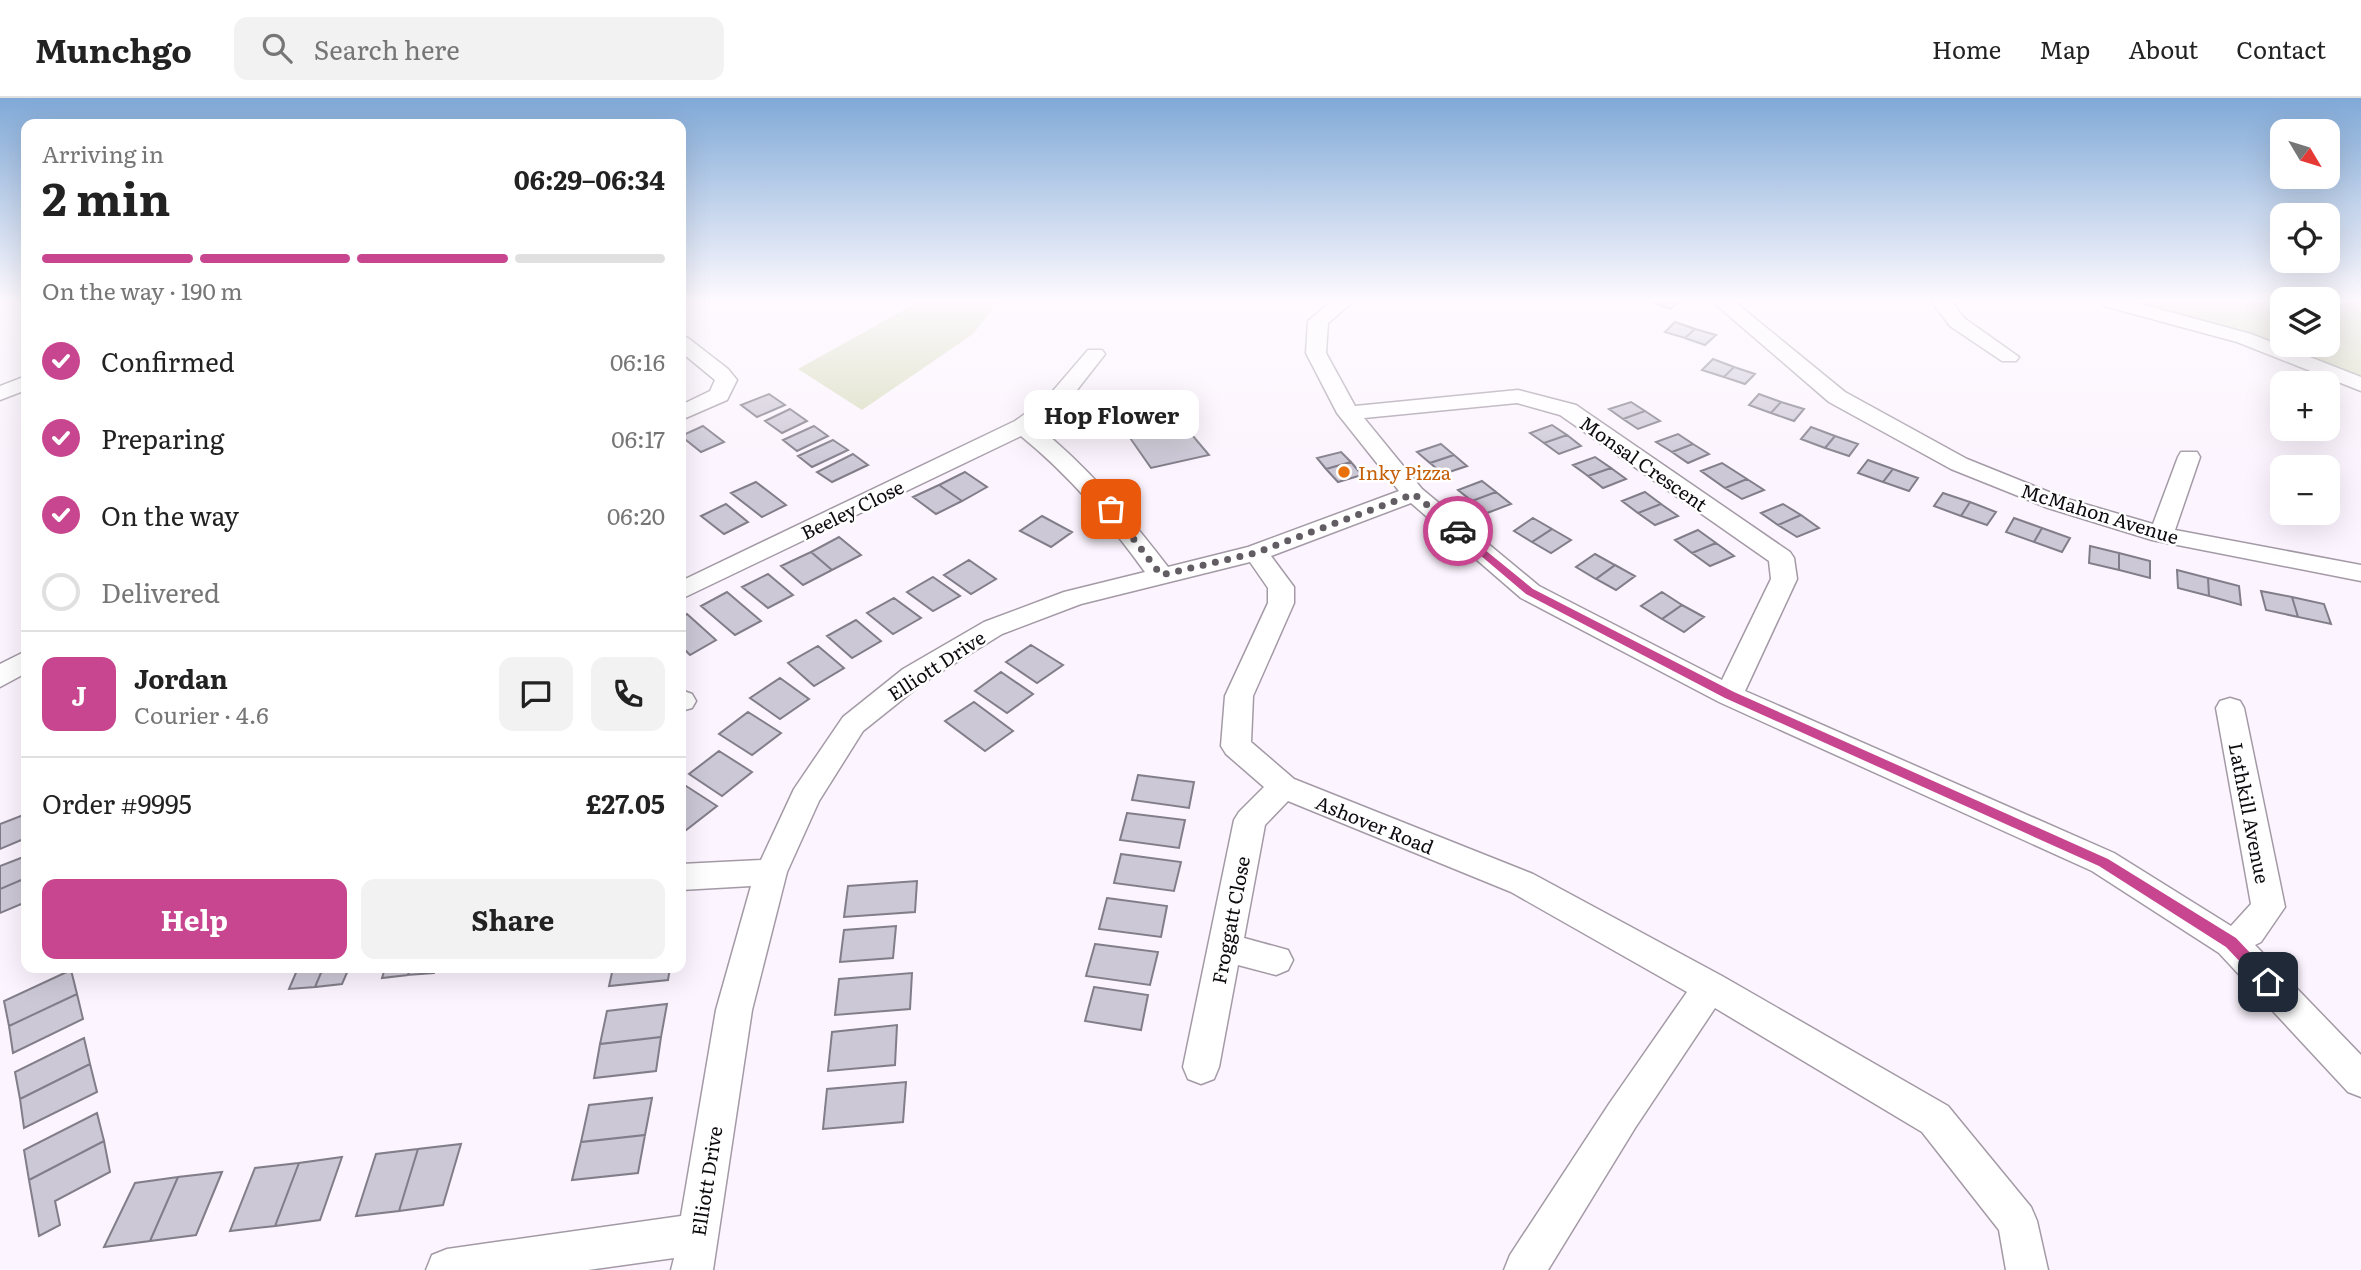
<!DOCTYPE html>
<html lang="en">
<head>
<meta charset="utf-8">
<style>
	:root { --surface:#fff; --page:#f2f2f2; --text:#222; --muted:#767676; --line:#e0e0e0; --accent:#c7468f }
	body { margin:0; font-family:Literata,serif; background:var(--page); color:var(--text); height:100vh; display:flex; flex-direction:column; font-size:26px; white-space:nowrap }
	* { box-sizing:border-box; margin:0 }
	p { font-size:23px; color:var(--muted) }
	.icon { flex:none; width:38px; height:38px; fill:none; stroke:currentColor; stroke-width:2; stroke-linecap:round; stroke-linejoin:round }
	.map { position:relative; flex:1; overflow:hidden }
	.side { position:absolute; left:21px; top:21px; width:665px; height:854px; display:flex; flex-direction:column; background:var(--surface); border-radius:14px; box-shadow:0 7px 28px #0002 }
	.side>* { flex:none }
	.needle { width:46px; rotate:128deg }
	.fabs { position:absolute; left:2270px; top:21px; display:grid; gap:14px }
	.fabs a { display:grid; place-items:center; width:70px; height:70px; border-radius:14px; background:var(--surface); box-shadow:0 7px 28px #0002; font-size:35px }
	.pin { position:absolute; display:grid; place-items:center; width:60px; height:60px; color:#fff; margin:-30px; border-radius:14px; box-shadow:0 4px 10px #0006 }
	.courier { position:absolute; display:grid; place-items:center; width:70px; height:70px; margin:-35px; border:5px solid #c7468f; border-radius:50%; background:#fff; color:#222; box-shadow:0 2px 9px #0007 }
	.bubble { position:absolute; height:49px; border-radius:14px; background:var(--surface); box-shadow:0 7px 28px #0002; font-size:23px; font-weight:700; line-height:49px; text-align:center }
	.headline em { font-style:normal; font-weight:700 }
	.headline div { display:flex; flex-direction:column-reverse }
	.headline { display:flex; align-items:center; justify-content:space-between; height:119px; padding:0 21px }
	h1 { font-size:46px; font-weight:700; line-height:52px }
	.bar { display:grid; grid-template-columns:repeat(4,1fr); gap:10px 7px; align-content:center; height:84px; padding:0 21px }
	.bar i { height:9px; border-radius:5px; background:var(--line) }
	.bar .on { background:var(--accent) }
	.bar p { grid-column:span 4 }
	.line { display:flex; align-items:center; gap:18px; padding:0 21px; border-top:2px solid var(--line) }
	.line div { flex:1 }
	.round { display:grid; place-items:center; flex:none; width:74px; height:74px; border-radius:14px; background:var(--page) }
	ol { padding:0 21px; list-style:none }
	li { display:flex; align-items:center; gap:21px; height:77px }
	li p { margin-inline-start:auto }
	li .icon { padding:7px; border-radius:50%; background:var(--accent); color:#fff; stroke-width:4 }
	li:last-child { color:var(--muted) }
	li i { width:38px; height:38px; border:4px solid var(--line); border-radius:50% }
	.cta { display:flex; gap:14px; margin-top:auto; padding:14px 21px }
	.cta a { flex:1; height:80px; border-radius:14px; background:var(--accent); color:#fff; font-size:28px; font-weight:700; line-height:80px; text-align:center }
	.cta a+a { background:var(--page); color:var(--text) }
	header { display:flex; align-items:center; gap:42px; box-sizing:border-box; height:98px; padding:0 35px; background:var(--surface); border-bottom:2px solid var(--line) }
	header strong { font-size:33px }
	nav { display:flex; gap:38px; margin-inline-start:auto; font-size:24px }
	.search { width:490px; height:63px; background:var(--page); display:flex; align-items:center; gap:18px; box-sizing:border-box; padding:0 24px; border-radius:14px; color:var(--muted); font-size:26px }
	.map>svg:first-child { display:block }
</style>
</head>
<body>
<header>
<strong>Munchgo</strong>
<div class="search"><svg class="icon" aria-label="search" viewBox="0 0 24 24"><circle cx="10" cy="10" r="6"/><path d="M15 15l6 6"/></svg>Search here</div>
<nav><a>Home</a><a>Map</a><a>About</a><a>Contact</a></nav>
</header>
<div class="map">
<svg width="2361" height="1172" viewBox="0 0 2361 1172">
	<rect width="100%" height="100%" fill="#fcf4fe"/>
	<path fill="#d8dcbd" d="M918,204H998L973,236L862,312L798,271Z
		M2132,204H2282V247H2328V204H2361V280L2248,234Z"/>
	<path fill="#cdc8d6" stroke="#817d89" stroke-width="2" d="M1652,204H1679L1670,211Z
		M1675,224L1695,231L1685,240L1665,234Z
		M1695,231L1716,237L1705,247L1685,240Z
		M1713,261L1734,269L1724,279L1702,272Z
		M1734,269L1755,276L1745,286L1724,279Z
		M769,296L785,307L757,319L741,307Z
		M1759,296L1781,304L1771,315L1749,307Z
		M1631,304L1645,313L1623,321L1609,311Z
		M1781,304L1804,311L1794,323L1771,315Z
		M790,311L807,323L782,335L765,323Z
		M1171,312L1209,357L1151,370L1128,337L1153,332L1141,318Z
		M1645,313L1660,323L1638,331L1623,321Z
		M1552,327L1567,337L1544,345L1530,335Z
		M703,328L724,344L701,354L681,338Z
		M814,328L828,338L797,353L783,342Z
		M1811,329L1835,338L1825,350L1801,341Z
		M1678,336L1693,346L1672,354L1656,344Z
		M1567,337L1581,348L1559,356L1544,345Z
		M1835,338L1858,346L1849,358L1825,350Z
		M833,342L848,352L812,369L798,358Z
		M1441,346L1454,357L1430,365L1417,354Z
		M1693,346L1709,356L1688,365L1672,354Z
		M1341,354L1351,364L1326,371L1317,360Z
		M853,356L868,367L832,384L817,374Z
		M1454,357L1467,368L1443,376L1430,365Z
		M1595,359L1611,370L1588,378L1573,367Z
		M1868,362L1893,371L1883,384L1858,375Z
		M1351,364L1362,377L1338,384L1326,371Z
		M1722,365L1747,381L1725,390L1701,373Z
		M1611,370L1626,381L1603,390L1588,378Z
		M1893,371L1918,380L1909,393L1883,384Z
		M965,374L987,389L962,403L939,387Z
		M1747,381L1764,392L1742,401L1725,390Z
		M1482,383L1496,394L1472,403L1458,392Z
		M756,384L786,407L762,419L731,395Z
		M939,387L962,403L936,416L913,399Z
		M1496,394L1511,406L1487,415L1472,403Z
		M1645,394L1661,406L1638,415L1622,403Z
		M1943,395L1970,404L1961,418L1934,408Z
		M1970,404L1996,414L1987,427L1961,418Z
		M726,406L748,424L724,436L701,418Z
		M1661,406L1678,418L1655,427L1638,415Z
		M1783,406L1801,417L1778,427L1761,415Z
		M1801,417L1819,430L1797,439L1778,427Z
		M1042,418L1072,434L1051,449L1020,433Z
		M1533,420L1552,431L1532,444L1514,433Z
		M2014,420L2042,430L2034,444L2006,434Z
		M2042,430L2070,440L2062,454L2034,444Z
		M1552,431L1571,442L1551,455L1532,444Z
		M1698,432L1716,445L1692,455L1675,442Z
		M839,439L861,457L832,472L811,454Z
		M1716,445L1734,458L1710,468L1692,455Z
		M2090,448L2119,455V472L2089,465Z
		M811,454L832,472L803,487L781,468Z
		M2119,455L2150,463V480L2119,472Z
		M1595,456L1615,467L1596,481L1576,469Z
		M969,462L996,481L971,496L944,477Z
		M1615,467L1635,478L1616,492L1596,481Z
		M2177,472L2208,480L2209,498L2178,490Z
		M768,476L793,497L768,510L742,489Z
		M933,479L960,498L933,513L907,494Z
		M2208,480L2239,488L2241,507L2209,498Z
		M2261,493L2292,499L2298,519L2266,512Z
		M727,494L761,523L735,537L701,508Z
		M1662,494L1682,507L1662,521L1641,508Z
		M2292,499L2324,506L2331,526L2298,519Z
		M894,500L921,520L893,536L867,515Z
		M1682,507L1704,519L1684,534L1662,521Z
		M687,516L716,542L690,557L681,548V519Z
		M856,522L881,543L852,560L827,538Z
		M1031,547L1063,567L1037,585L1006,564Z
		M818,548L844,570L814,588L788,565Z
		M1001,574L1033,596L1007,615L975,593Z
		M780,580L809,601L780,621L750,600Z
		M974,604L1013,633L985,653L945,623Z
		M748,614L781,635L752,657L719,636Z
		M719,653L752,674L722,698L689,676Z
		M1138,677L1194,684L1189,710L1132,702Z
		M683,686L717,708L685,733L681,730V688Z
		M1127,715L1185,722L1179,750L1120,742Z
		M26,716V740L0,751V726Z
		M1121,756L1181,764L1174,793L1114,785Z
		M26,758V780L0,791V768Z
		M26,780V804L0,815V791Z
		M917,783L915,814L844,819L848,788Z
		M1107,800L1167,808L1161,839L1099,831Z
		M896,828L893,860L840,864L844,832Z
		M1095,846L1158,854L1150,887L1086,878Z
		M298,870H323L315,889L289,891Z
		M323,870H349L342,886L315,889Z
		M385,870H410L408,877L382,880Z
		M410,870H436L434,875L408,877Z
		M613,870H670L668,882L609,888Z
		M71,872L77,896L9,928L4,903Z
		M912,875L910,911L835,917L839,881Z
		M1094,889L1148,897L1141,932L1085,923Z
		M77,896L83,921L13,955L9,928Z
		M667,906L661,939L600,946L607,913Z
		M897,927L895,967L828,973L832,934Z
		M661,939L656,973L594,980L600,946Z
		M84,940L90,966L20,1001L15,974Z
		M90,966L97,994L24,1030L20,1001Z
		M906,984L903,1024L823,1031L827,991Z
		M652,1000L645,1037L581,1044L589,1007Z
		M97,1015L104,1043L29,1082L24,1052Z
		M645,1037L638,1075L572,1082L581,1044Z
		M104,1043L110,1074L55,1103L60,1127L39,1138L29,1082Z
		M461,1046L443,1107L399,1113L418,1051Z
		M418,1051L399,1113L356,1118L376,1056Z
		M342,1059L320,1122L275,1128L299,1065Z
		M299,1065L275,1128L230,1133L255,1070Z
		M222,1074L196,1137L150,1143L178,1079Z
		M178,1079L150,1143L104,1149L135,1085Z"/>
	<g fill="none" stroke-linecap="round" stroke-linejoin="round">
		<defs>
			<path id="minor" d="M1331,204H1353L1328,225L1326,255L1355,308L1518,292L1576,307L1790,454L1794,460L1797,481L1745,593L2114,755L2231,828L2251,806L2216,610L2220,603L2230,600L2240,603L2244,610L2285,809L2261,844L2255,847L2361,957V999L2348,994L2219,855L2092,773L1719,604L1521,500L1411,405L1271,458L1294,489V505L1253,598L1251,644L1294,681L1533,776L1722,878L1948,1008L2031,1109L2037,1123L2048,1172H2006L1999,1132L1922,1034L1715,910L1635,1030L1548,1172H1504L1510,1157L1609,1006L1687,894L1511,794L1288,703L1265,727L1244,840L1288,852L1293,862L1288,872L1276,877L1238,867L1219,969L1214,981L1201,986L1188,981L1183,969L1234,722L1239,714L1264,689L1226,656L1221,648L1225,598L1268,505V490L1250,464L1081,506L1002,536L923,585L863,633L819,703L787,774L752,912L713,1172H671L674,1160L588,1172H426L432,1157L447,1151L681,1118L716,912L751,788L681,792V766L761,762L794,691L843,619L903,571L984,524L1064,494L1145,474C1108,423 1070,378 1021,338L681,501V483L1015,323L1046,301L1088,252H1102L1105,256L1102,260L1062,311L1037,328C1088,369 1128,417 1168,469L1248,449L1399,393L1337,315L1306,255L1308,223ZM1517,305L1560,317L1769,463L1771,481L1722,582L1539,488L1422,391L1364,320Z
				M1713,204H1735L1845,294L1967,361L2064,400L2153,426L2178,359L2181,354H2197L2200,359L2175,432L2361,467V483L2152,442L2048,410L1951,371L1829,304Z
				M1932,204H1952L1964,220L2019,259L2016,263H2002L1950,228Z
				M2101,204H2133L2251,236L2361,279V293L2237,244L2104,208Z
				M681,238L688,240L728,271L737,282L727,302L681,322V307L710,293L715,282L681,254Z
				M26,278V292L0,302V288Z
				M26,553V575L0,589V566Z
				M681,592L692,596L696,603L692,610L681,613Z"/>
		</defs>
		<use href="#minor" stroke="#a39aa6" stroke-width="3"/>
		<use href="#minor" fill="#fff" fill-rule="evenodd"/>
	</g>
	<linearGradient id="sky" x2="0" y2="1"><stop stop-color="#80a9d7"/><stop offset="0.55" stop-color="#fefaff"/><stop offset="1" stop-color="#fefaff" stop-opacity="0"/></linearGradient>
	<rect width="2361" height="368" fill="url(#sky)"/>
	<path fill="#c7468f" d="M1458,430L1533,491L1734,594L2108,761L2236,840L2273,879V888H2263L2226,849L2099,768L1725,600L1526,496L1454,435V431Z"/>
	<g fill="none" stroke-linecap="round" stroke-linejoin="round">
		<path stroke="#615d63" stroke-width="7" stroke-dasharray="0 12.6" d="M1111,411L1161,477L1255,455L1414,396L1458,433"/>
	</g>
	<circle fill="#e8710a" stroke="#fff" stroke-width="2.5" cx="1344" cy="374" r="7"/>
	<g text-anchor="middle" dominant-baseline="central" stroke-width="5" stroke-linejoin="round" paint-order="stroke">
		<g font-size="19" fill="#0e0b0f" stroke="#fff">
			<text transform="translate(1644 365) rotate(35)">Monsal Crescent</text>
			<text transform="translate(852 411) rotate(-26)">Beeley Close</text>
			<text transform="translate(2100 415) rotate(17)">McMahon Avenue</text>
			<text transform="translate(936 567) rotate(-33)">Elliott Drive</text>
			<text transform="translate(2250 715) rotate(79)">Lathkill Avenue</text>
			<text transform="translate(1375 726) rotate(22)">Ashover Road</text>
			<text transform="translate(1230 822) rotate(-79)">Froggatt Close</text>
			<text transform="translate(706 1083) rotate(-81)">Elliott Drive</text>
		</g>
		<g font-size="19" fill="#c56008" stroke="#fff" text-anchor="start">
			<text x="1358" y="374">Inky Pizza</text>
		</g>
	</g>
</svg>
<div class="fabs">
<a><svg class="needle" viewBox="-14 -14 28 28"><path d="M0-13l5 13h-10z" fill="#e53935"/><path d="M0 13l5-13h-10z" fill="#767676"/></svg></a>
<a><svg class="icon" aria-label="locate" viewBox="0 0 24 24"><circle cx="12" cy="12" r="6"/><path d="M12 2v4M12 18v4M2 12h4M18 12h4"/></svg></a>
<a><svg class="icon" aria-label="layers" viewBox="0 0 24 24"><path d="M12 4l9 5-9 5-9-5zM3 14l9 5 9-5"/></svg></a>
<a>+</a>
<a>−</a>
</div>
<div class="pin" style="left:1111px;top:411px;background:#ea580c"><svg class="icon" aria-label="bag" viewBox="0 0 24 24"><path d="M5 8h14l-1 12H6zM9 8a3 3 0 0 1 6 0"/></svg></div>
<div class="pin" style="left:2268px;top:884px;background:#1f2937"><svg class="icon" aria-label="home" viewBox="0 0 24 24"><path d="M3 11l9-7 9 7M6 9v11h12V9"/></svg></div>
<div class="courier" style="left:1458px;top:433px"><svg class="icon" aria-label="car" viewBox="0 0 24 24"><path d="M5 17H2v-5l4-1 3-4h7l3 4 3 1v5h-3M9 17h6M6 11h13"/><circle cx="7" cy="17" r="2"/><circle cx="17" cy="17" r="2"/></svg></div>
<div class="bubble" style="left:1024px;top:292px;width:175px">Hop Flower</div>
<section class="side">
<div class="headline"><div><h1>2 min</h1><p>Arriving in</p></div><em>06:29–06:34</em></div>
<div class="bar"><i class="on"></i><i class="on"></i><i class="on"></i><i></i><p>On the way · 190 m</p></div>
<ol>
<li><svg class="icon" aria-label="check" viewBox="0 0 24 24"><path d="M5 12l5 5 9-10"/></svg>Confirmed<p>06:16</p></li>
<li><svg class="icon" aria-label="check" viewBox="0 0 24 24"><path d="M5 12l5 5 9-10"/></svg>Preparing<p>06:17</p></li>
<li><svg class="icon" aria-label="check" viewBox="0 0 24 24"><path d="M5 12l5 5 9-10"/></svg>On the way<p>06:20</p></li>
<li><i></i>Delivered</li>
</ol>
<div class="line" style="height:126px"><b class="round" style="background:var(--accent);color:#fff">J</b><div><b>Jordan</b><p>Courier · 4.6</p></div><a class="round"><svg class="icon" aria-label="chat" viewBox="0 0 24 24"><path d="M4 5h16v11H9l-5 4z"/></svg></a><a class="round"><svg class="icon" aria-label="phone" viewBox="0 0 24 24"><path d="M5 4h4l2 5-3 2q2 4 5 5l2-3 5 2v4C11 20 4 13 5 4z"/></svg></a></div>
<div class="line" style="height:91px"><div>Order #9995</div><b>£27.05</b></div>
<div class="cta"><a>Help</a><a>Share</a></div>
</section>
</div>
</body>
</html>
